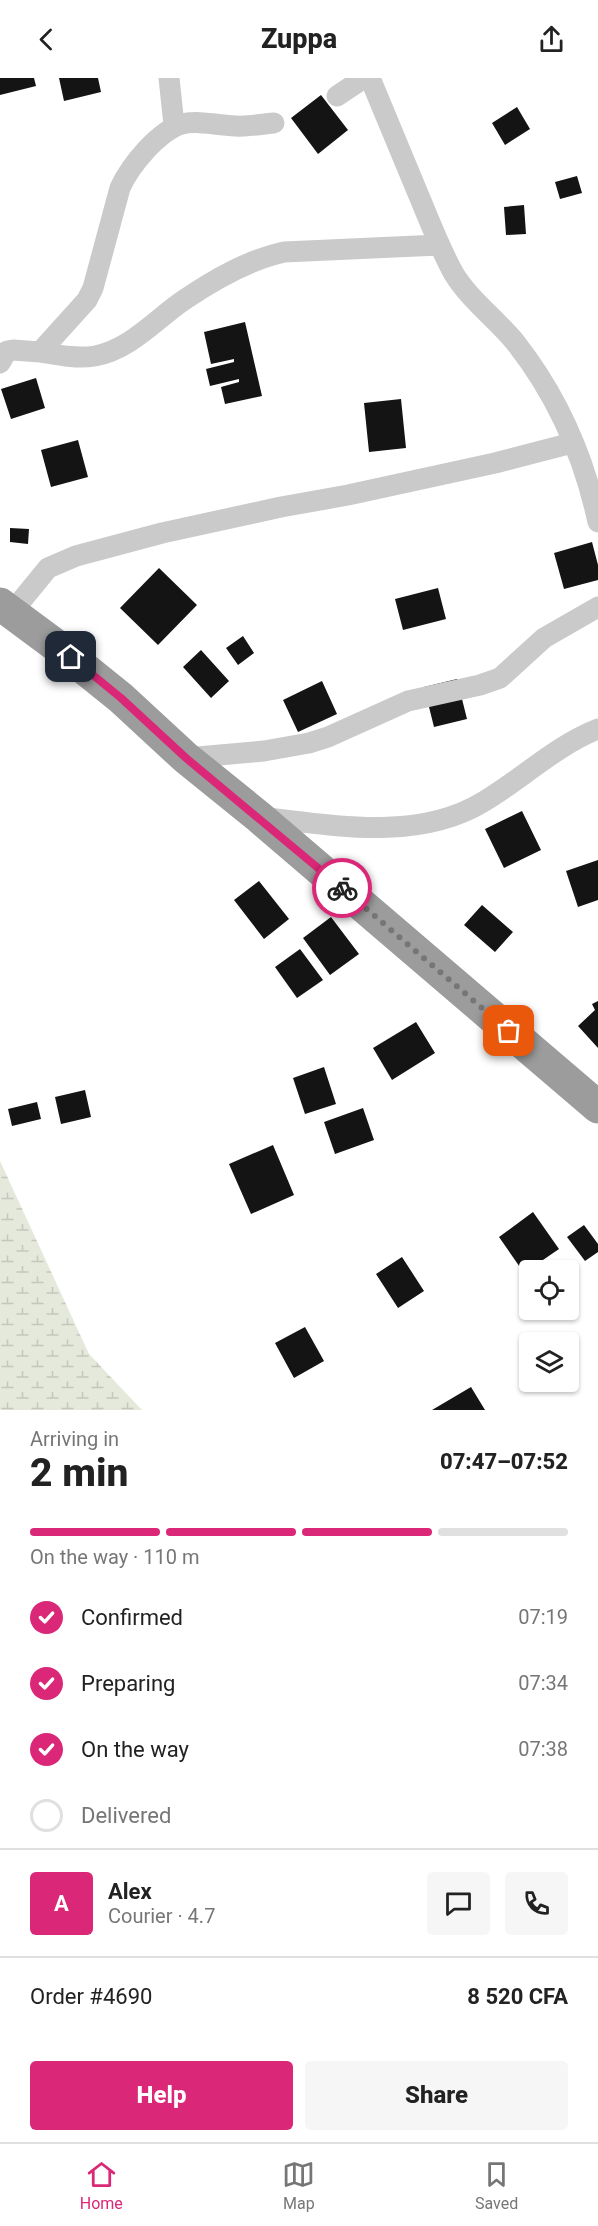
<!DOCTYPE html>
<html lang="en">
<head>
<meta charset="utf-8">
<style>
	:root { --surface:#fff; --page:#f6f6f6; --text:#222; --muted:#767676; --line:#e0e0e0; --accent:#db2777 }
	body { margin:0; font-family:Roboto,sans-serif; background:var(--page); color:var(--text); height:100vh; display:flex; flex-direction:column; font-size:22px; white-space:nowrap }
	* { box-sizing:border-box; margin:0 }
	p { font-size:20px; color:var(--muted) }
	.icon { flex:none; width:33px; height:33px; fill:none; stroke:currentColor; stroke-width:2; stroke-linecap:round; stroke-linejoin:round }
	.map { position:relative; height:1332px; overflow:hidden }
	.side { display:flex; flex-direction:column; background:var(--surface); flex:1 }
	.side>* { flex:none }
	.controls { position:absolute; left:519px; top:1182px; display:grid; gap:12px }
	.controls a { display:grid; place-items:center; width:60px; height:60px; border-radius:6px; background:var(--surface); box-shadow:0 2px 4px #0004; font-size:30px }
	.pin { position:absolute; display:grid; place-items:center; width:51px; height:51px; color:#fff; margin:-26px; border-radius:12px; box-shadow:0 3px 9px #0006 }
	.courier { position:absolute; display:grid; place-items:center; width:60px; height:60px; margin:-30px; border:4px solid #db2777; border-radius:50%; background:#fff; color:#222; box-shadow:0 2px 8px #0007 }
	.overview em { font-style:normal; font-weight:800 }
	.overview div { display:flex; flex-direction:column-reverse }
	.overview { display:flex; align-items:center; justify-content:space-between; height:102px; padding:0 30px }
	h1 { font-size:39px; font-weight:800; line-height:45px }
	.bar { display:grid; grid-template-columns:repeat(4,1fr); gap:9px 6px; align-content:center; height:72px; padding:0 30px }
	.bar i { height:8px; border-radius:4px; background:var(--line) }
	.bar .current { background:var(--accent) }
	.bar p { grid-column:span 4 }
	.line { display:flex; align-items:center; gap:15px; padding:0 30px; border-top:2px solid var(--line) }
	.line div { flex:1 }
	.round { display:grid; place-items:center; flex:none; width:63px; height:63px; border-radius:6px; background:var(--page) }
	ol { padding:0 30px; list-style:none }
	li { display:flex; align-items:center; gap:18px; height:66px }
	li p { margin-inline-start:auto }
	li .icon { padding:6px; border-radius:50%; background:var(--accent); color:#fff; stroke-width:4 }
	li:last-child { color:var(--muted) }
	li i { width:33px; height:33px; border:3px solid var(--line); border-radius:50% }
	.primary-button { display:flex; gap:12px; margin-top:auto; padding:12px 30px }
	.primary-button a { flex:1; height:69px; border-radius:6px; background:var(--accent); color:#fff; font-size:24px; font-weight:800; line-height:69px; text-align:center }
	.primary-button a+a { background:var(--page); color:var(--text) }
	header { display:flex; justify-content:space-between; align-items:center; height:78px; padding:0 30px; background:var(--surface); font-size:27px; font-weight:800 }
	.tabs { display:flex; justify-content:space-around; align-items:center; height:84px; border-top:2px solid var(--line); background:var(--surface); font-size:16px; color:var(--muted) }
	.tabs a { display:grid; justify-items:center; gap:3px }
	.tabs .current { color:var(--accent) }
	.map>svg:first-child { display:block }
</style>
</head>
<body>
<header><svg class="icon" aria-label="back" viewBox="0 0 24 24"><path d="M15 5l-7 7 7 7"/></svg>Zuppa<svg class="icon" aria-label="share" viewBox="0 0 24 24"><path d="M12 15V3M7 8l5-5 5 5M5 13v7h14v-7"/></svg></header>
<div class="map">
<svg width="598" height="1332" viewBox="0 0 598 1332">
	<defs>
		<pattern id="wetland-marsh" width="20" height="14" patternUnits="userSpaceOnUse" patternTransform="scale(1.5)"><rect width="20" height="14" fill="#e4e9db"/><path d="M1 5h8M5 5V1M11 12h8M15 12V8" fill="none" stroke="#c4c8bc"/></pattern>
	</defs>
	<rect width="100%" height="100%" fill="#fff"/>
	<path fill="url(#wetland-marsh)" d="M0,1083L89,1276L142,1332H0Z"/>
	<path fill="#141414" d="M0,0H34L36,8L0,17Z
		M59,0H98L101,14L64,23Z
		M321,17L348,52L318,76L291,40Z
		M517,29L530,51L505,67L492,45Z
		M577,98L582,115L560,121L555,104Z
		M524,127L526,156L506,157L504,129Z
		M245,244L262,318L225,326L221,309L239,304V301L210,308L206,291L234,284V281L211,286L204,254Z
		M36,300L45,330L11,341L1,311Z
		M401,321L406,370L369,374L364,325Z
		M78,362L88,399L51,409L41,372Z
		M10,450L29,451L28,466L10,464Z
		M592,464L598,487V502L564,511L554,475Z
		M159,490L197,527L158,567L120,530Z
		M438,510L446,541L403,552L395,521Z
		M243,558L254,575L238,587L226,570Z
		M201,572L229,603L211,620L183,589Z
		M457,601L467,641L434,649L424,609Z
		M322,603L337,636L298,654L283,622Z
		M522,733L541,772L504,790L485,751Z
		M598,782V822L578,829L566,793Z
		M259,803L289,841L264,861L234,822Z
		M482,827L513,854L495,874L464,847Z
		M331,839L359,876L330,897L303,860Z
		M300,871L323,902L297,920L275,889Z
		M598,923V970L578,948L595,932L592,926Z
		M416,944L435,975L392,1002L373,970Z
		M324,989L336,1026L305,1036L293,1000Z
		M85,1012L91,1039L61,1046L55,1019Z
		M37,1024L41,1041L12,1048L8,1031Z
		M363,1030L374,1062L335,1076L324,1044Z
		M273,1067L294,1117L251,1136L229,1086Z
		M533,1134L559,1171L524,1195L499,1159Z
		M584,1147L598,1166V1174L585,1183L567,1159Z
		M402,1179L424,1213L398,1230L376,1196Z
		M305,1249L324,1283L294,1300L275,1265Z
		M471,1309L485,1332H432Z"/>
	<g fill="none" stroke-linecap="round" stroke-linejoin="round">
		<path stroke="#cacaca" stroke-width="21" d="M169,0L174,47
			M370,0C386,39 402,78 419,118C430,144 440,171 454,196C470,222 496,241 515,264C556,316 584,379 598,444
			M337,18L364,0
			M40,274C58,277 77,281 95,278C131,271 156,241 184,222C215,201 248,182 284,174L439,167
			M0,285L7,273L13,272L40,274L87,222L93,210L120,110C127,94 136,83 147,71C182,35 191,45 236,48C248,49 261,46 274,45
			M12,534L48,490L76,478L162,455L281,429L348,417L495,385L572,365
			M186,680L264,673L309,665L328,659L408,623L480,607L500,600L544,560L598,529
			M260,739C332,747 417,764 483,724C522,701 555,668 598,651"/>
		<path stroke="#9c9c9c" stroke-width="33" d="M0,526L54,566L121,620L186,680L259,739L598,1029"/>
	</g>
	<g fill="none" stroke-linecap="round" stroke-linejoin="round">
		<path stroke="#767676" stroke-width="6" stroke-dasharray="0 10.8" d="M342,810L509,953"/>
		<path stroke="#db2777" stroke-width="8" d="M71,579L121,620L186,680L342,810"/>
	</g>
</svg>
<div class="controls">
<a><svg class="icon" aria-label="locate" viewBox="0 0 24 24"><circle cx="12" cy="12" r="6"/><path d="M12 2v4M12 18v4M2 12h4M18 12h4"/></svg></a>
<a><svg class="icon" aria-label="layers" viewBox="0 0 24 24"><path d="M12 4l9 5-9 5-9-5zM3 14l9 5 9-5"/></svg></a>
</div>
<div class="pin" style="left:509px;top:953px;background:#ea580c"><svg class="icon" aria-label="bag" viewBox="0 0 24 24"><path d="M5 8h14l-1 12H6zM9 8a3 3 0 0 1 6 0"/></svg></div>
<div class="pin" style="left:71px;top:579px;background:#1f2937"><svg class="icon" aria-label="home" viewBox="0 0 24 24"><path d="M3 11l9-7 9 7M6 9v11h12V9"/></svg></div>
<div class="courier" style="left:342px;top:810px"><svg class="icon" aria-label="bike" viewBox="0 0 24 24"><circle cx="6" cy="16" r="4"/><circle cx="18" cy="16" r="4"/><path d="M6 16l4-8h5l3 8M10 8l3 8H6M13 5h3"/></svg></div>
</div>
<section class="side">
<div class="overview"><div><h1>2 min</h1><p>Arriving in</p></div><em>07:47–07:52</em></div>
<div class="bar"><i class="current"></i><i class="current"></i><i class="current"></i><i></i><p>On the way · 110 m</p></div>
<ol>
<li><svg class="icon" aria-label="check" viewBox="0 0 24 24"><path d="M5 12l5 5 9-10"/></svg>Confirmed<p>07:19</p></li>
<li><svg class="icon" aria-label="check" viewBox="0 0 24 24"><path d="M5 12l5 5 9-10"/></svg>Preparing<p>07:34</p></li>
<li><svg class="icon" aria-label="check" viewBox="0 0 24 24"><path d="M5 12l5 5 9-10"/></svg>On the way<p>07:38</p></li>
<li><i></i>Delivered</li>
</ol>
<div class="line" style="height:108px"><b class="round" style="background:var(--accent);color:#fff">A</b><div><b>Alex</b><p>Courier · 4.7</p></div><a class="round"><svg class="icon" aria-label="chat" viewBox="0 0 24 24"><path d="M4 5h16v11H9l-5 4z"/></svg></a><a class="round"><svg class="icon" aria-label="phone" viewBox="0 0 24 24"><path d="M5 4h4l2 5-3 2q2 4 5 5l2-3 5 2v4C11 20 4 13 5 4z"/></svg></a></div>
<div class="line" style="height:78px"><div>Order #4690</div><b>8 520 CFA</b></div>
<div class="primary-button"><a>Help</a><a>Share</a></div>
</section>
<nav class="tabs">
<a class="current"><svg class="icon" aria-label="home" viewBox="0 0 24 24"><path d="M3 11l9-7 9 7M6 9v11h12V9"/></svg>Home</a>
<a><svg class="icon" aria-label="map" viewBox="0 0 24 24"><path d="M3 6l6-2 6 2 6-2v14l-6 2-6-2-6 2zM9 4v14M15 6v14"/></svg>Map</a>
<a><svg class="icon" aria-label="saved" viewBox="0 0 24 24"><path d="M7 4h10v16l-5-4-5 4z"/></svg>Saved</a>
</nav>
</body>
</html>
